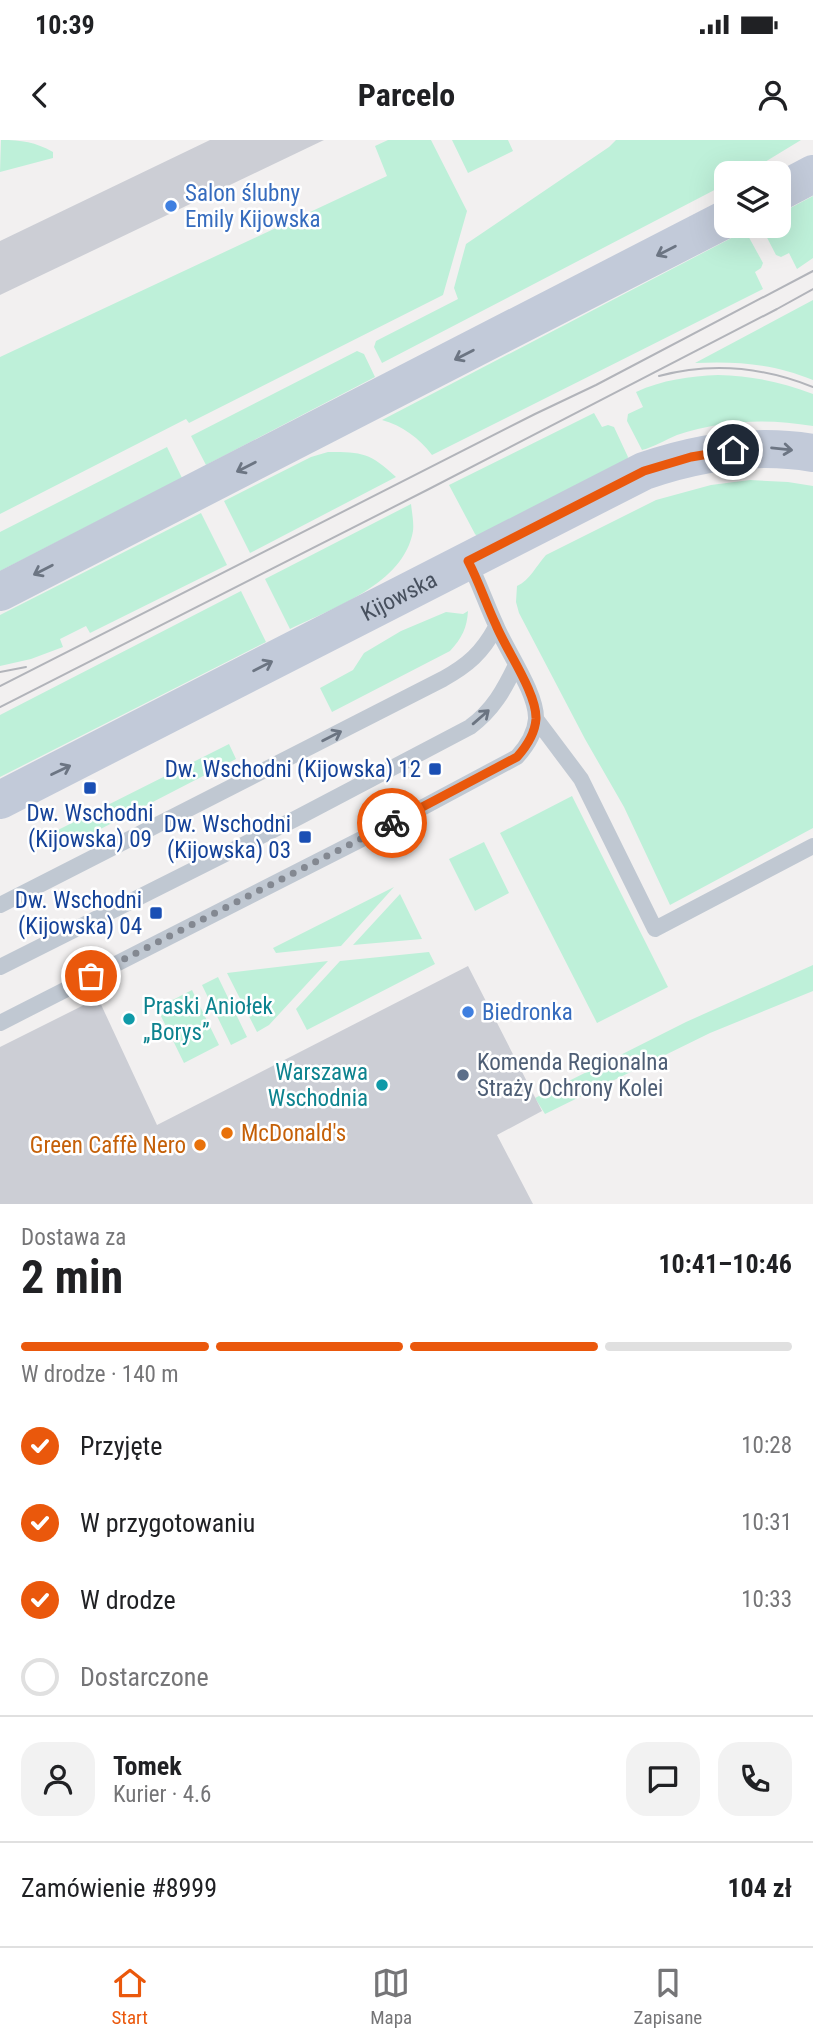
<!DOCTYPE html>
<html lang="pl">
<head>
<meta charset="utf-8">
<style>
	:root { --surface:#fff; --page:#f2f2f2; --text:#202124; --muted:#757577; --line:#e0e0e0; --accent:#ea580c }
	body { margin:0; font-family:"Roboto Condensed",sans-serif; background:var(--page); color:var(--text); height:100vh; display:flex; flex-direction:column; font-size:26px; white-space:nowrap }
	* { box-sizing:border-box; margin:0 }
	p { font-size:23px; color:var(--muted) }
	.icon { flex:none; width:38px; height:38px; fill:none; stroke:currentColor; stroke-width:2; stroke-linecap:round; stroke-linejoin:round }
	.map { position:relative; height:1064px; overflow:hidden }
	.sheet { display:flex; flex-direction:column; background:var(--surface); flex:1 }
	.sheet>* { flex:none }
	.controls { position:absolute; left:714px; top:21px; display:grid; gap:14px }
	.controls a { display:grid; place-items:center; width:77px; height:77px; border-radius:14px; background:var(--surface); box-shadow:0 7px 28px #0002; font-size:35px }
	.pin { position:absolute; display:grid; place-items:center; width:60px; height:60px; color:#fff; margin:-30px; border:4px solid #fff; border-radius:50%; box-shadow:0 2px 7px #0007 }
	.courier { position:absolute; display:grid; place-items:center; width:70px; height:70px; margin:-35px; border:5px solid #ea580c; border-radius:50%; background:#fff; color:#222; box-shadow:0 2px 9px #0007 }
	.headline em { font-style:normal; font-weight:700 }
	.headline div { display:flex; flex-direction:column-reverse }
	.headline { display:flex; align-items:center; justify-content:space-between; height:119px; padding:0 21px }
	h1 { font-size:46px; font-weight:700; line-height:52px }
	.bar { display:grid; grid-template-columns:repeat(4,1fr); gap:10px 7px; align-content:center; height:84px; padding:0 21px }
	.bar i { height:9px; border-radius:5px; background:var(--line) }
	.bar .on { background:var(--accent) }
	.bar p { grid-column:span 4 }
	.line { display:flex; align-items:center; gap:18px; padding:0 21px; border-top:2px solid var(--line) }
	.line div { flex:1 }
	.round { display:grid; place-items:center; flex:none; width:74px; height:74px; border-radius:21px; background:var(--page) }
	ol { padding:0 21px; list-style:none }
	li { display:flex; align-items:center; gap:21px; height:77px }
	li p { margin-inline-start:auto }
	li .icon { padding:7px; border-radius:50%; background:var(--accent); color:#fff; stroke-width:4 }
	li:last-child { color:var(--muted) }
	li i { width:38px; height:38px; border:4px solid var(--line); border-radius:50% }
	.status { display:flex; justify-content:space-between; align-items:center; height:49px; padding:0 35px; background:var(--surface); direction:ltr }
	.status svg { height:19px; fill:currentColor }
	header { display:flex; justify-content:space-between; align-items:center; height:91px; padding:0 21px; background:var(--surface); font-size:32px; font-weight:700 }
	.tabs { display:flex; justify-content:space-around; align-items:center; height:98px; border-top:2px solid var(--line); background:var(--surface); font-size:19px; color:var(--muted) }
	.tabs a { display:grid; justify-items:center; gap:4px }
	.tabs .on { color:var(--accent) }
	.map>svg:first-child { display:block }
</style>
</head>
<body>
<div class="status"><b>10:39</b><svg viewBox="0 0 49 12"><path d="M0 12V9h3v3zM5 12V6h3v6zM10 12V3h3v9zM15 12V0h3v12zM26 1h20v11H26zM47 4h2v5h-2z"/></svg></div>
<header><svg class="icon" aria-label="back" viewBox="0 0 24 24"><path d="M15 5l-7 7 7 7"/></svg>Parcelo<svg class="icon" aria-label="person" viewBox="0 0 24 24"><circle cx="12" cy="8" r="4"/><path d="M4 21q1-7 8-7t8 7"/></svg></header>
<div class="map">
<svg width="813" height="1064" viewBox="0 0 813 1064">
	<rect width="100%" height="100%" fill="#f2f0f0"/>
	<path fill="#bef0d9" d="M1,0C22,0 35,2 53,12V18L0,32Z
		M388,0H431L467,71L443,155L189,283L186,279L0,374V217L387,36L375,6Z
		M452,0H508L513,11L468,33Z
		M616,0H801L747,33H726V44L382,223L374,207L376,201L458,159L454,148L466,104L609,7Z
		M813,56V118L797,129L789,113L781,117L776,115L761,86H779V74Z
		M743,92H746L763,123L761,128L755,132L763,149L432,315C419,298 403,286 382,280Z
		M813,160V240C773,224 738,221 695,223Z
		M357,211L364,214L375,237L206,325L191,296Z
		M718,235C752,236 782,242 813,254V286C766,278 722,280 677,295C665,300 654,307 642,310L627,281L628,274L643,267L636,252C662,240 690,236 718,235Z
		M594,273L602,287L608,285L614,287L628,317L627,320L477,396L475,394L449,345Z
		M167,307L182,338L0,431V392Z
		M328,312C363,312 370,313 396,337L250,413L224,361L311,317Z
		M750,340L788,342L813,346V688L670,765L624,667L585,599L519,473L516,462L517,446C530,440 536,426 546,415L656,360L711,345Z
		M411,364C412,373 414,383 413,391C404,444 333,468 290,489L265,439Z
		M201,373L227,425L90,493L86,486L60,499L63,507L31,519L0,526V475Z
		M241,451L266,502L0,637V575Z
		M468,471C467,488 462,498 450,511L332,572L320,548L353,530L364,513L401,491L446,472L463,474Z
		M229,604L236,619L56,712L48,695Z
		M572,656L668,847L597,883L500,693Z
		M484,702L509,753L475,771L449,719Z
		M394,747L341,806L276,813L273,808Z
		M400,754L422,799L353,805Z
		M429,812L435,824L307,890L296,869L340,821Z
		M328,821L269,885L257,892L227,833Z
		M813,825V851L710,893L545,974L535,958L686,882Z
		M218,837L247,897L231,905L202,845Z
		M192,850L219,905L184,923L157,868Z"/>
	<path fill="#ccced5" d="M210,0H324L0,155V101Z
		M468,826L542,971L497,995L533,1064H0V907L98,858L157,985Z"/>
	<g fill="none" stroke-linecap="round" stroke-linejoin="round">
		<path stroke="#c0c8d2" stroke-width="16" d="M536,579L581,639L655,789L813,706
			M0,765L443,539C468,525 482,513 496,487
			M0,827L295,679L470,587C493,570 504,550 516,525
			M0,883L401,679L517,617C526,607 535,593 536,579C537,553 506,510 496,485C486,464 479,442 468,421"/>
		<g stroke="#c2cad9" stroke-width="38">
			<path d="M779,52L813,34"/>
			<path d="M0,452L726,79"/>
			<path id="s1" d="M0,660L644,331C699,312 755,303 813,313"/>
		</g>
		<path stroke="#b2b4ba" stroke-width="2" d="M659,236C711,222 763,227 813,247
			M0,532L26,527
			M0,546L535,274L596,245L813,131
			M0,567L429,349L777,169L813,149"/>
	</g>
	<defs><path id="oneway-shaft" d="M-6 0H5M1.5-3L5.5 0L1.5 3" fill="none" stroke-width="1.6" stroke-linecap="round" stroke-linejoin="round" transform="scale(1.75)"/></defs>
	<g stroke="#6c7583">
		<use href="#oneway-shaft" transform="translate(666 111) rotate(153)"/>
		<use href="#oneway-shaft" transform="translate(464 215) rotate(153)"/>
		<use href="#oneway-shaft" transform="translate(782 309) rotate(6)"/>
		<use href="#oneway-shaft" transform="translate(246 327) rotate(153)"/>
		<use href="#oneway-shaft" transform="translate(43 430) rotate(153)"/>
		<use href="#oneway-shaft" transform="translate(263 526) rotate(-27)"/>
		<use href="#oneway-shaft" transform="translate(61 630) rotate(-26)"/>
	</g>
	<g stroke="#6b7481">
		<use href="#oneway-shaft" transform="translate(481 577) rotate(-41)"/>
		<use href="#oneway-shaft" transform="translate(332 596) rotate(-27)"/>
	</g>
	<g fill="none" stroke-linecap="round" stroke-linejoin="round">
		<path stroke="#838891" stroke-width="7" stroke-dasharray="0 12.6" d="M91,836L392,683"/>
		<path stroke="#ea580c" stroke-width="9" d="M392,683L517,617C526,607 535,593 536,579C537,553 506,510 496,485C486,464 479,442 468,421L644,331L691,317L733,310"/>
	</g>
	<g fill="#3f7fe0" stroke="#fff" stroke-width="2.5">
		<circle cx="171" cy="66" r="7"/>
		<circle cx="468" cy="872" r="7"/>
	</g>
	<g fill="#1a4fb4" stroke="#fff" stroke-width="2.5">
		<rect x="428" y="622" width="14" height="14" rx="3.5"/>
		<rect x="83" y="641" width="14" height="14" rx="3.5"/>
		<rect x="298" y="690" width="14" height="14" rx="3.5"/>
		<rect x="149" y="766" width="14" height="14" rx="3.5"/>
	</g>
	<g fill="#0f9aa8" stroke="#fff" stroke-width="2.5">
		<circle cx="129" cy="879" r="7"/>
		<circle cx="382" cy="945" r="7"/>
	</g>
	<circle fill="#5c6f8a" stroke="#fff" stroke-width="2.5" cx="463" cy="935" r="7"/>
	<g fill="#e8710a" stroke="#fff" stroke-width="2.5">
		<circle cx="227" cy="993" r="7"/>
		<circle cx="200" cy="1005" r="7"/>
	</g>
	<g text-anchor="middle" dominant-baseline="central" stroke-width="5" stroke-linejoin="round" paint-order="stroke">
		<g font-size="23" fill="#366cbe" stroke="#fff" text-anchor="start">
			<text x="185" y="53">Salon ślubny<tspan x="185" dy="26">Emily Kijowska</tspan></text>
			<text x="482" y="872">Biedronka</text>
		</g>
		<g font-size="23" fill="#47505e" stroke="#fff">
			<text stroke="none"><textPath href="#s1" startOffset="448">Kijowska</textPath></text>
		</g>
		<g font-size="23" fill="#164399" stroke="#fff" text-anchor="end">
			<text x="421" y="629">Dw. Wschodni (Kijowska) 12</text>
			<text x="90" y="673" text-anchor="middle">Dw. Wschodni<tspan x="90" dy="26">(Kijowska) 09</tspan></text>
			<text x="291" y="684">Dw. Wschodni<tspan x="291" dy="26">(Kijowska) 03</tspan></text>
			<text x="142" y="760">Dw. Wschodni<tspan x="142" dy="26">(Kijowska) 04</tspan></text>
		</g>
		<g font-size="23" fill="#0d838f" stroke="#fff" text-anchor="start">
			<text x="143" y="866">Praski Aniołek<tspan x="143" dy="26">„Borys”</tspan></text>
			<text x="368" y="932" text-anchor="end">Warszawa<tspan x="368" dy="26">Wschodnia</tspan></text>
		</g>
		<g font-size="23" fill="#4e5e75" stroke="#fff" text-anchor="start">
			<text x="477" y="922">Komenda Regionalna<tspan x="477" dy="26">Straży Ochrony Kolei</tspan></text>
		</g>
		<g font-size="23" fill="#c56008" stroke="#fff" text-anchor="start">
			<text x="241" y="993">McDonald's</text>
			<text x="186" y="1005" text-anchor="end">Green Caffè Nero</text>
		</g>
	</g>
</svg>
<div class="controls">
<a><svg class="icon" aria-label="layers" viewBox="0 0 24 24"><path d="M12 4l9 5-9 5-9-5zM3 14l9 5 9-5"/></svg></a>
</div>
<div class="pin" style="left:91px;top:836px;background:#ea580c"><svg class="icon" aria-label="bag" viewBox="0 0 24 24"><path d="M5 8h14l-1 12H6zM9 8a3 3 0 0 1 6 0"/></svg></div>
<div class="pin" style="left:733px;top:310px;background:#1f2937"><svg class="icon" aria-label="home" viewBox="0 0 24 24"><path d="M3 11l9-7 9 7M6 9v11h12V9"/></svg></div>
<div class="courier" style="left:392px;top:683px"><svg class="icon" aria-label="bike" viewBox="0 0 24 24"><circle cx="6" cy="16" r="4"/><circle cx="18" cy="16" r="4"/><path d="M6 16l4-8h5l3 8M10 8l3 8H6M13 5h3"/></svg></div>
</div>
<section class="sheet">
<div class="headline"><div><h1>2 min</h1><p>Dostawa za</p></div><em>10:41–10:46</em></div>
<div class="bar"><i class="on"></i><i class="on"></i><i class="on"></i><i></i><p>W drodze · 140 m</p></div>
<ol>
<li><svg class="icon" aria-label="check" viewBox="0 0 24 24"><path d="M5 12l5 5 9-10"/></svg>Przyjęte<p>10:28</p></li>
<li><svg class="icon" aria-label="check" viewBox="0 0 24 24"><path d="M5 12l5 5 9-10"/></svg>W przygotowaniu<p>10:31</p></li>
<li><svg class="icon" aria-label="check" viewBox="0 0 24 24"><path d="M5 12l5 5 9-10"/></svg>W drodze<p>10:33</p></li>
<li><i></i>Dostarczone</li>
</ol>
<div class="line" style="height:126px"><a class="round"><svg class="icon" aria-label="person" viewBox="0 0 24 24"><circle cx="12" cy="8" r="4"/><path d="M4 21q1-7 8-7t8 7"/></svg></a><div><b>Tomek</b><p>Kurier · 4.6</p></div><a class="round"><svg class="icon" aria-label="chat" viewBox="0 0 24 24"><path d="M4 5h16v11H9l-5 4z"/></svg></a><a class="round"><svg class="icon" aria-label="phone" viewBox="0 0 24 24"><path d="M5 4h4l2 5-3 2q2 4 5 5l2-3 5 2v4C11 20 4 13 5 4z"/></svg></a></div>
<div class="line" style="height:91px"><div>Zamówienie #8999</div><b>104 zł</b></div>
</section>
<nav class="tabs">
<a class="on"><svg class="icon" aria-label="home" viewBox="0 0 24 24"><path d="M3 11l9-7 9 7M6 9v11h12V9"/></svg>Start</a>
<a><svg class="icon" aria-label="map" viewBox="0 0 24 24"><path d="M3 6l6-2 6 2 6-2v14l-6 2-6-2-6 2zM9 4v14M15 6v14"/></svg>Mapa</a>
<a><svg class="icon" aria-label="saved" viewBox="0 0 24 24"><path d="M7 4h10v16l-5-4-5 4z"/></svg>Zapisane</a>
</nav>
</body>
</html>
